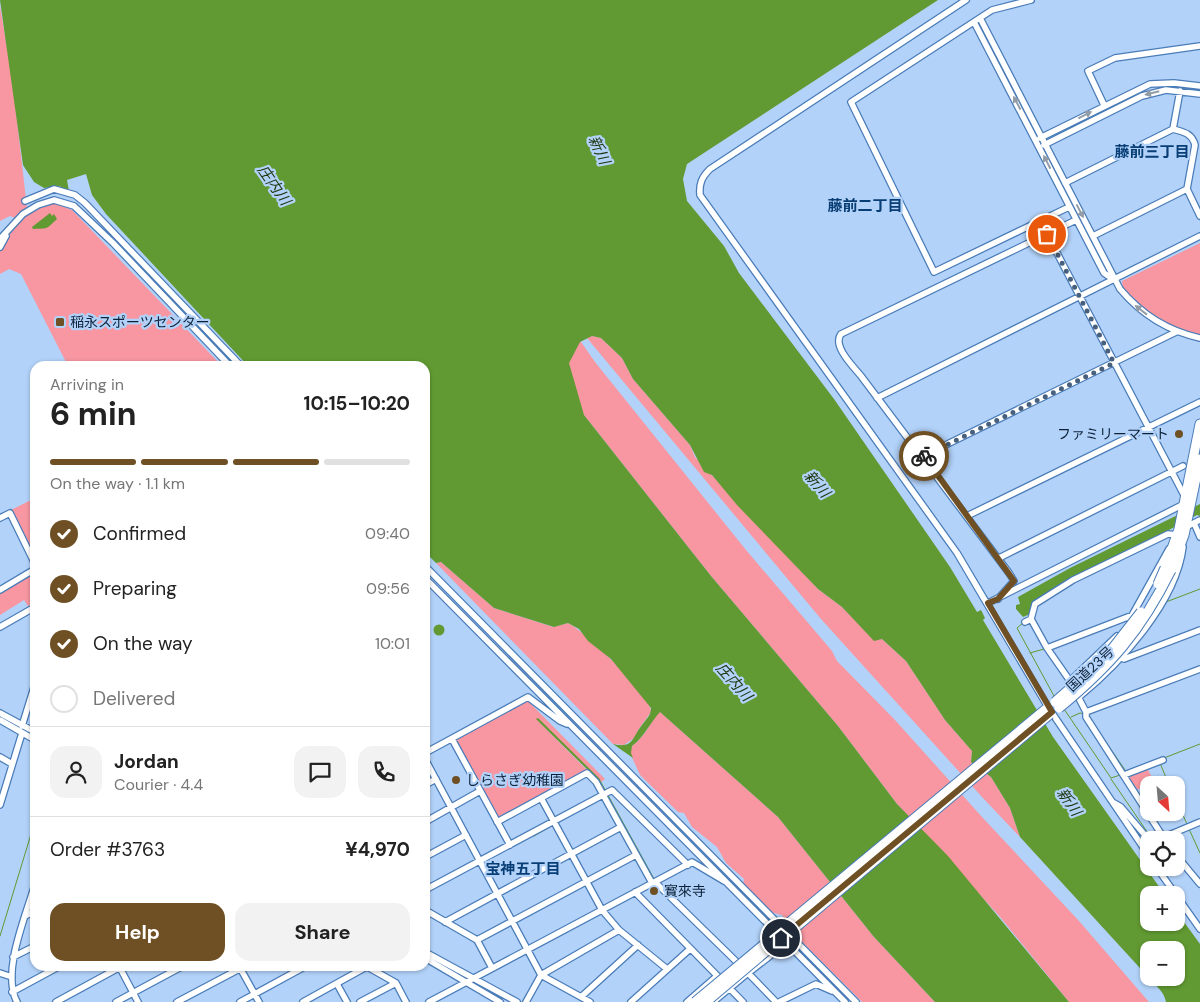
<!DOCTYPE html>
<html lang="en">
<head>
<meta charset="utf-8">
<style>
	:root { --surface:#fff; --page:#f2f2f2; --text:#222; --muted:#767676; --line:#e0e0e0; --accent:#6e5024 }
	body { margin:0; font-family:"DM Sans","Noto Sans JP",sans-serif; background:var(--page); color:var(--text); height:100vh; display:flex; flex-direction:column; font-size:19px; white-space:nowrap }
	* { box-sizing:border-box; margin:0 }
	p { font-size:16px; color:var(--muted) }
	.icon { flex:none; width:28px; height:28px; fill:none; stroke:currentColor; stroke-width:2; stroke-linecap:round; stroke-linejoin:round }
	.map { position:relative; flex:1; overflow:hidden }
	.side { position:absolute; left:30px; top:361px; width:400px; height:610px; display:flex; flex-direction:column; background:var(--surface); border-radius:15px; box-shadow:0 1px 4px #0004 }
	.side>* { flex:none }
	.needle { width:32px; rotate:154deg }
	.buttons { position:absolute; left:1140px; top:776px; display:grid; gap:10px }
	.buttons a { display:grid; place-items:center; width:45px; height:45px; border-radius:10px; background:var(--surface); box-shadow:0 1px 4px #0004; font-size:25px }
	.pin { position:absolute; display:grid; place-items:center; width:42px; height:42px; color:#fff; margin:-21px; border:2px solid #fff; border-radius:50%; box-shadow:0 1px 5px #0007 }
	.courier { position:absolute; display:grid; place-items:center; width:50px; height:50px; margin:-25px; border:4px solid #6e5024; border-radius:50%; background:#fff; color:#222; box-shadow:0 1px 6px #0007 }
	.summary em { font-style:normal; font-weight:700 }
	.summary div { display:flex; flex-direction:column-reverse }
	.summary { display:flex; align-items:center; justify-content:space-between; height:85px; padding:0 20px }
	h1 { font-size:32px; font-weight:700; line-height:38px }
	.bar { display:grid; grid-template-columns:repeat(4,1fr); gap:8px 5px; align-content:center; height:60px; padding:0 20px }
	.bar i { height:6px; border-radius:4px; background:var(--line) }
	.bar .current { background:var(--accent) }
	.bar p { grid-column:span 4 }
	.line { display:flex; align-items:center; gap:12px; padding:0 20px; border-top:1px solid var(--line) }
	.line div { flex:1 }
	.round { display:grid; place-items:center; flex:none; width:52px; height:52px; border-radius:15px; background:var(--page) }
	ol { padding:0 20px; list-style:none }
	li { display:flex; align-items:center; gap:15px; height:55px }
	li p { margin-inline-start:auto }
	li .icon { padding:5px; border-radius:50%; background:var(--accent); color:#fff; stroke-width:4 }
	li:last-child { color:var(--muted) }
	li i { width:28px; height:28px; border:2px solid var(--line); border-radius:50% }
	.button { display:flex; gap:10px; margin-top:auto; padding:10px 20px }
	.button a { flex:1; height:58px; border-radius:15px; background:var(--accent); color:#fff; font-size:20px; font-weight:700; line-height:58px; text-align:center }
	.button a+a { background:var(--page); color:var(--text) }
	.map>svg:first-child { display:block }
</style>
</head>
<body>
<div class="map">
<svg width="1200" height="1002" viewBox="0 0 1200 1002">
	<rect width="100%" height="100%" fill="#b2d2f9"/>
	<path fill="#f897a1" d="M343,0L595,362L746,550L832,651L837,661L895,720L982,817L1079,921L1149,1002H1069L1001,918L897,804L838,726L711,576L584,415Z
		M0,6L12,77L27,208L31,211L54,203L72,210L222,366H68L21,274L9,269L0,274V249L15,225V218L10,216L0,221Z
		M1200,243V336C1170,328 1145,313 1123,290L1122,281Z
		M592,336L601,338L622,358L633,379L690,445L695,457L818,589L842,607L874,640L882,639L906,661L945,720L972,751L971,762L991,777L1010,808L1020,837L982,797L821,619L587,338Z
		M35,498V559L11,510Z
		M441,562L494,608L553,627L568,623C583,630 653,696 651,712L638,730L637,736L624,745L613,744L436,563Z
		M35,572V602L28,606L24,600L0,615V593Z
		M528,701L605,779L601,782L537,720L587,770L498,817L456,740Z
		M659,711L778,817L874,937L935,1002H862L797,937L782,915L770,912L743,885L744,879L726,863L717,847L692,827L684,813L678,812L640,775L630,753L632,746C644,737 651,723 659,711Z
		M1147,768L1155,783L1136,790L1128,775Z"/>
	<path fill="#619a32" fill-rule="evenodd" d="M0,0H938L687,164L683,179L687,201L724,246L739,273L834,399L950,567L977,612L981,610L985,618L983,620L1053,737L1165,895H1149V922H1176V911L1200,944V1002H1166C1164,988 1146,979 1139,967L1020,837L1010,808L991,777L971,762L972,751L945,720L906,661L882,639L874,641L842,607L818,589L737,505L712,475L704,472L690,445L633,379L622,358L601,338L592,336L580,342L569,363L584,415L711,576L838,726L897,804L948,856L1069,1002H935L874,937L778,817L660,712C650,723 644,737 632,746L631,753L633,758L613,744C634,749 632,737 642,725C646,719 651,716 651,708L611,659L588,641L579,629L568,623L554,627L494,608L441,562L436,563L425,552V366H248L106,214L92,195L86,174L67,180L69,191L59,186L44,188L34,182L23,165ZM1149,950H1176V978H1149Z
		M50,213L52,216L54,214L57,219C45,230 50,228 33,229L32,227Z
		M1200,504V516L1197,515L1034,602L1030,614L1023,617L1016,609V605L1020,604L1018,597L1070,568Z
		M433.5 630a5.5 5.5 0 1 1 11 0a5.5 5.5 0 1 1-11 0Z
		M538,718L599,778L654,878L652,879L598,780L536,719Z"/>
	<g fill="none" stroke-linecap="round" stroke-linejoin="round">
		<path stroke="#619a32" stroke-width="1" d="M1166,602L1200,589
			M1023,623L1017,628L1054,696
			M1030,653L1044,649
			M1064,709L1111,778L1120,775
			M1088,716L1125,770
			M1071,717L1080,713L1084,714
			M1164,758L1200,744
			M1160,763L1169,785
			M1111,779L1150,836H1159
			M1176,800L1187,824
			M585,808L601,799
			M1189,829L1200,853
			M534,836L553,825
			M0,936L35,821
			M367,970L388,982"/>
		<defs>
			<path id="minor" d="M966,0L710,169C702,177 699,183 700,195L957,553L1048,707L1149,856
				M1031,0L992,10L851,102L934,272L1069,207
				M980,18L1120,289C1141,314 1168,331 1200,338
				M974,22L1104,273L1114,280
				M1104,105L1088,71L1115,58L1200,46
				M1173,129L1180,91
				M1040,138L1150,84L1174,83L1200,86
				M1044,145L1142,96L1166,90L1200,94
				M1065,183L1173,129C1183,132 1192,133 1195,145L1187,189L1200,216
				M25,201L54,189L75,195L85,203L241,366
				M1047,234L1185,497
				M1093,236L1187,189
				M0,239L23,214L38,205L54,200L74,206L113,243L230,366
				M0,247L6,236
				M877,398L1200,236
				M923,456L1176,332
				M967,516L1200,402
				M0,518L10,513L35,564
				M1194,523L1200,537
				M1186,527L1200,520
				M999,558L1183,466
				M425,566L856,1002
				M425,578L845,1002
				M0,590L35,569
				M998,599L1014,581L1009,573L861,376C853,366 832,346 841,334L1076,220
				M988,603L1184,504
				M1031,619L1047,648L1070,681
				M1130,619L1169,549
				M1025,622L1031,619L1035,604L1073,580L1168,534L1177,535
				M0,627L35,607
				M1117,636L1070,681L1086,712L1200,669
				M1047,648L1133,615
				M1122,657L1124,659L1200,630
				M1079,697C1120,663 1176,603 1183,547
				M1086,712V717L1165,840
				M0,713L35,732
				M0,720L35,740
				M22,726L35,684
				M452,739L510,845
				M425,753L528,697L560,721L567,724
				M0,757L12,764
				M425,759L541,975L590,1002
				M1124,775L1163,760
				M425,785L436,779
				M541,798L602,910L619,930L667,969
				M1114,803L1121,807L1149,840
				M0,805L22,733
				M425,822L480,791
				M497,822L587,773L596,782L652,883
				M1157,840L1200,822
				M1176,855L1200,884
				M425,857L466,835
				M1157,868L1200,929
				M655,882L748,973L770,956
				M425,890L612,790L688,865
				M635,892L743,1002
				M425,910L477,940L492,968
				M25,916L35,911
				M445,922L621,827
				M477,940L636,855
				M425,952L517,1002
				M13,957L35,946
				M425,958L500,1002
				M119,966L138,1002
				M239,966L259,1002
				M366,966L396,983L406,1002
				M0,973L12,977
				M337,984L347,1002
				M12,992L60,966
				M581,997L638,945
				M17,1002C1,972 26,916 35,884
				M56,1002L122,966
				M116,1002L183,966
				M177,1002L245,966
				M240,1002L306,966
				M303,1002L368,966
				M360,1002L396,983
				M429,1002L692,862L724,881
				M526,1002L541,975L619,930
				M631,1002L690,949
				M687,1002L717,976
				M713,1002L748,973L776,1002
				M779,1002L816,984L832,991"/>
			<path id="highway" d="M1165,568L1179,529L1200,424
				M1171,570L1184,535L1200,459"/>
		</defs>
		<use href="#minor" stroke="#4a7cb8" stroke-width="8"/>
		<use href="#highway" stroke="#4a7cb8" stroke-width="11"/>
		<use href="#minor" stroke="#fff" stroke-width="5.5"/>
		<use href="#highway" stroke="#fff" stroke-width="9"/>
		<defs>
			<path id="highway-bridge" d="M1158,584L1165,568
				M1055,702L1105,658L1141,612
				M1059,708C1110,666 1141,631 1171,570
				M779,931L1046,709
				M784,937L1050,714
				M695,1002L773,937
				M706,1002L777,942"/>
		</defs>
		<use href="#highway-bridge" stroke="#4a7cb8" stroke-width="11" stroke-linecap="butt"/>
		<use href="#highway-bridge" stroke="#fff" stroke-width="9"/>
	</g>
	<defs><path id="oneway-solid" d="M-6-.8H1V-3.2L6.5 0L1 3.2V.8H-6Z" transform="scale(1.25)"/></defs>
	<g fill="#929ca6">
		<use href="#oneway-solid" transform="translate(1152 93) rotate(166)"/>
		<use href="#oneway-solid" transform="translate(1017 103) rotate(-118)"/>
		<use href="#oneway-solid" transform="translate(1085 115) rotate(-27)"/>
		<use href="#oneway-solid" transform="translate(1047 162) rotate(-117)"/>
		<use href="#oneway-solid" transform="translate(1080 211) rotate(62)"/>
		<use href="#oneway-solid" transform="translate(1141 310) rotate(-142)"/>
	</g>
	<g fill="none" stroke-linecap="round" stroke-linejoin="round">
		<path stroke="#47607d" stroke-width="5" stroke-dasharray="0 9" d="M924,456L1114,363L1047,234"/>
		<path stroke="#6e5024" stroke-width="6" d="M781,938L1052,712L988,603L998,599L1014,581L924,456"/>
	</g>
	<g fill="#6e5024" stroke="#b2d2f9" stroke-width="2">
		<rect x="55" y="317" width="10" height="10" rx="2.5"/>
		<circle cx="1179" cy="434" r="5"/>
		<circle cx="456" cy="780" r="5"/>
		<circle cx="654" cy="891" r="5"/>
	</g>
	<g text-anchor="middle" dominant-baseline="central" stroke-width="4.5" stroke-linejoin="round" paint-order="stroke">
		<g font-size="14" fill="#0d223a" stroke="#b2d2f9" text-anchor="start">
			<text x="70" y="322">稲永スポーツセンター</text>
			<text x="1169" y="434" text-anchor="end">ファミリーマート</text>
			<text x="466" y="780">しらさぎ幼稚園</text>
			<text x="664" y="891">寳來寺</text>
		</g>
		<g font-size="14" fill="#0d223a" stroke="#b2d2f9">
			<text transform="translate(1090 669) rotate(-43)">国道23号</text>
		</g>
		<g font-size="15" font-style="italic" fill="#1f360d" stroke="#b2d2f9">
			<text transform="translate(599 150) rotate(65)">新川</text>
			<text transform="translate(274 185) rotate(55)">庄内川</text>
			<text transform="translate(817 484) rotate(49)">新川</text>
			<text transform="translate(734 682) rotate(48)">庄内川</text>
			<text transform="translate(1069 802) rotate(55)">新川</text>
		</g>
		<g font-size="15" font-weight="bold" fill="#083e75" stroke="#b2d2f9">
			<text x="1152" y="152">藤前三丁目</text>
			<text x="865" y="206">藤前二丁目</text>
			<text x="523" y="869">宝神五丁目</text>
		</g>
	</g>
</svg>
<div class="buttons">
<a><svg class="needle" viewBox="-14 -14 28 28"><path d="M0-13l5 13h-10z" fill="#e53935"/><path d="M0 13l5-13h-10z" fill="#767676"/></svg></a>
<a><svg class="icon" aria-label="locate" viewBox="0 0 24 24"><circle cx="12" cy="12" r="6"/><path d="M12 2v4M12 18v4M2 12h4M18 12h4"/></svg></a>
<a>+</a>
<a>−</a>
</div>
<div class="pin" style="left:1047px;top:234px;background:#ea580c"><svg class="icon" aria-label="bag" viewBox="0 0 24 24"><path d="M5 8h14l-1 12H6zM9 8a3 3 0 0 1 6 0"/></svg></div>
<div class="pin" style="left:781px;top:938px;background:#1f2937"><svg class="icon" aria-label="home" viewBox="0 0 24 24"><path d="M3 11l9-7 9 7M6 9v11h12V9"/></svg></div>
<div class="courier" style="left:924px;top:456px"><svg class="icon" aria-label="bike" viewBox="0 0 24 24"><circle cx="6" cy="16" r="4"/><circle cx="18" cy="16" r="4"/><path d="M6 16l4-8h5l3 8M10 8l3 8H6M13 5h3"/></svg></div>
<section class="side">
<div class="summary"><div><h1>6 min</h1><p>Arriving in</p></div><em>10:15–10:20</em></div>
<div class="bar"><i class="current"></i><i class="current"></i><i class="current"></i><i></i><p>On the way · 1.1 km</p></div>
<ol>
<li><svg class="icon" aria-label="check" viewBox="0 0 24 24"><path d="M5 12l5 5 9-10"/></svg>Confirmed<p>09:40</p></li>
<li><svg class="icon" aria-label="check" viewBox="0 0 24 24"><path d="M5 12l5 5 9-10"/></svg>Preparing<p>09:56</p></li>
<li><svg class="icon" aria-label="check" viewBox="0 0 24 24"><path d="M5 12l5 5 9-10"/></svg>On the way<p>10:01</p></li>
<li><i></i>Delivered</li>
</ol>
<div class="line" style="height:90px"><a class="round"><svg class="icon" aria-label="person" viewBox="0 0 24 24"><circle cx="12" cy="8" r="4"/><path d="M4 21q1-7 8-7t8 7"/></svg></a><div><b>Jordan</b><p>Courier · 4.4</p></div><a class="round"><svg class="icon" aria-label="chat" viewBox="0 0 24 24"><path d="M4 5h16v11H9l-5 4z"/></svg></a><a class="round"><svg class="icon" aria-label="phone" viewBox="0 0 24 24"><path d="M5 4h4l2 5-3 2q2 4 5 5l2-3 5 2v4C11 20 4 13 5 4z"/></svg></a></div>
<div class="line" style="height:65px"><div>Order #3763</div><b>¥4,970</b></div>
<div class="button"><a>Help</a><a>Share</a></div>
</section>
</div>
</body>
</html>
